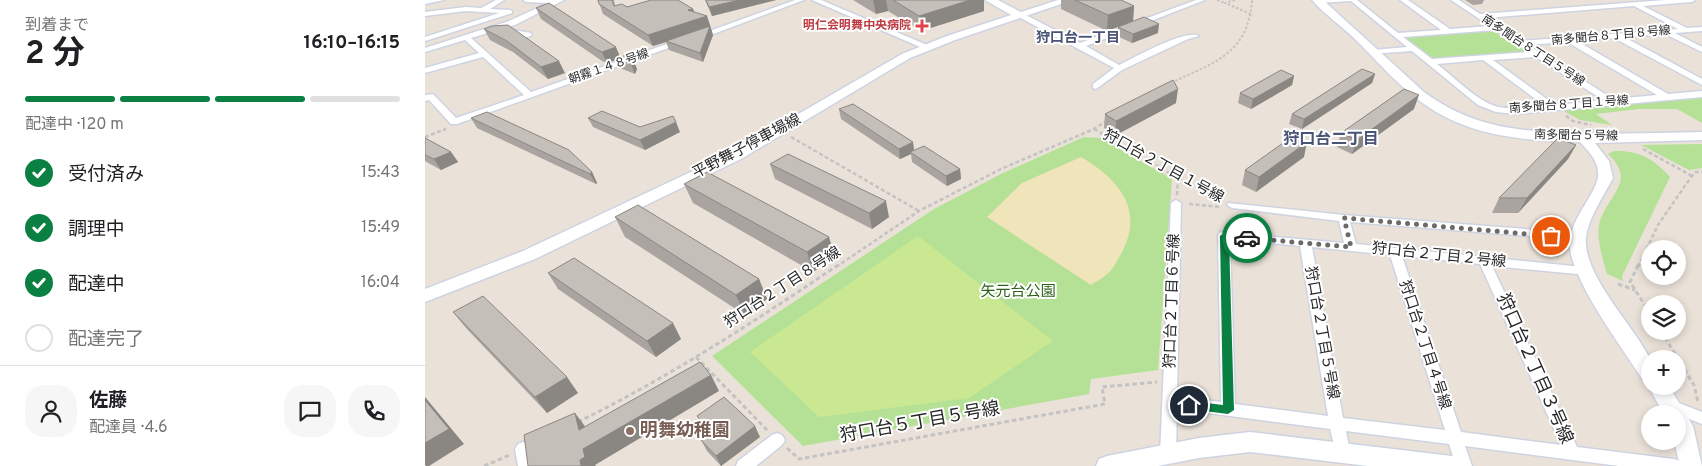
<!DOCTYPE html>
<html lang="ja">
<head>
<meta charset="utf-8">
<style>
	:root { --surface:#fff; --page:#f6f6f6; --text:#202124; --muted:#757577; --line:#e0e0e0; --accent:#0b8043 }
	body { margin:0; font-family:Overpass,"Noto Sans JP",sans-serif; background:var(--page); color:var(--text); height:100vh; display:flex; flex-direction:column; font-size:19px; white-space:nowrap }
	* { box-sizing:border-box; margin:0 }
	p { font-size:16px; color:var(--muted) }
	.icon { flex:none; width:28px; height:28px; fill:none; stroke:currentColor; stroke-width:2; stroke-linecap:round; stroke-linejoin:round }
	.map { position:relative; flex:1; overflow:hidden }
	.sheet { display:flex; flex-direction:column; background:var(--surface); width:425px }
	.sheet>* { flex:none }
	.controls { position:absolute; left:1216px; top:240px; display:grid; gap:10px }
	.controls a { display:grid; place-items:center; width:45px; height:45px; border-radius:50%; background:var(--surface); box-shadow:0 2px 8px #0003; font-size:25px }
	.pin { position:absolute; display:grid; place-items:center; width:42px; height:42px; color:#fff; margin:-21px; border:2px solid #fff; border-radius:50%; box-shadow:0 1px 5px #0007 }
	.courier { position:absolute; display:grid; place-items:center; width:50px; height:50px; margin:-25px; border:4px solid #0b8043; border-radius:50%; background:#fff; color:#222; box-shadow:0 1px 6px #0007 }
	.head em { font-style:normal; font-weight:700 }
	.head div { display:flex; flex-direction:column-reverse }
	.head { display:flex; align-items:center; justify-content:space-between; height:85px; padding:0 25px }
	h1 { font-size:32px; font-weight:700; line-height:38px }
	.bar { display:grid; grid-template-columns:repeat(4,1fr); gap:8px 5px; align-content:center; height:60px; padding:0 25px }
	.bar i { height:6px; border-radius:4px; background:var(--line) }
	.bar .selected { background:var(--accent) }
	.bar p { grid-column:span 4 }
	.line { display:flex; align-items:center; gap:12px; padding:0 25px; border-top:1px solid var(--line) }
	.line div { flex:1 }
	.round { display:grid; place-items:center; flex:none; width:52px; height:52px; border-radius:20px; background:var(--page) }
	ol { padding:0 25px; list-style:none }
	li { display:flex; align-items:center; gap:15px; height:55px }
	li p { margin-inline-start:auto }
	li .icon { padding:5px; border-radius:50%; background:var(--accent); color:#fff; stroke-width:4 }
	li:last-child { color:var(--muted) }
	li i { width:28px; height:28px; border:2px solid var(--line); border-radius:50% }
	main { display:flex; flex:1; min-height:0 }
	.map>svg:first-child { display:block }
</style>
</head>
<body>
<main>
<section class="sheet">
<div class="head"><div><h1>2 分</h1><p>到着まで</p></div><em>16:10–16:15</em></div>
<div class="bar"><i class="selected"></i><i class="selected"></i><i class="selected"></i><i></i><p>配達中 · 120 m</p></div>
<ol>
<li><svg class="icon" aria-label="check" viewBox="0 0 24 24"><path d="M5 12l5 5 9-10"/></svg>受付済み<p>15:43</p></li>
<li><svg class="icon" aria-label="check" viewBox="0 0 24 24"><path d="M5 12l5 5 9-10"/></svg>調理中<p>15:49</p></li>
<li><svg class="icon" aria-label="check" viewBox="0 0 24 24"><path d="M5 12l5 5 9-10"/></svg>配達中<p>16:04</p></li>
<li><i></i>配達完了</li>
</ol>
<div class="line" style="height:90px"><a class="round"><svg class="icon" aria-label="person" viewBox="0 0 24 24"><circle cx="12" cy="8" r="4"/><path d="M4 21q1-7 8-7t8 7"/></svg></a><div><b>佐藤</b><p>配達員 · 4.6</p></div><a class="round"><svg class="icon" aria-label="chat" viewBox="0 0 24 24"><path d="M4 5h16v11H9l-5 4z"/></svg></a><a class="round"><svg class="icon" aria-label="phone" viewBox="0 0 24 24"><path d="M5 4h4l2 5-3 2q2 4 5 5l2-3 5 2v4C11 20 4 13 5 4z"/></svg></a></div>
</section>
<div class="map">
<svg width="1277" height="466" viewBox="0 0 1277 466">
	<rect width="100%" height="100%" fill="#eae2d9"/>
	<path fill="#b4e195" d="M1067,30L1102,52L1009,60L978,37Z
		M1277,98V123L1252,109H1214L1171,114L1187,125L1155,120L1137,110Z
		M659,137L676,138L747,179L733,370L666,379L664,394L378,446L287,356L509,209L578,173Z
		M1277,144V168L1264,170L1216,145Z
		M1189,151C1214,150 1229,159 1245,177L1197,276L1198,281L1182,274C1178,259 1170,237 1175,221C1184,194 1212,181 1183,154Z"/>
	<path fill="#f0e4bb" d="M656,157C692,178 719,208 698,250C687,271 686,273 666,285L562,217L597,183Z"/>
	<path fill="#c9e891" d="M493,236L628,341L544,398L394,417L325,352Z"/>
	<g fill="none" stroke-linecap="round" stroke-linejoin="round">
		<defs>
			<path id="street" d="M0,0H19L0,4Z
				M71,0H79L65,9L85,10L87,11V13L0,41V37L74,13L41,11L0,16V12L41,7L56,8Z
				M98,0H139L90,25L46,38L106,92L253,40L260,42L32,124H26L4,100L0,101V95L8,94L31,118L99,95L58,57L0,73V68L54,53L40,40L0,52V48L84,21L123,3L101,2Z
				M370,0H379L275,39L268,37Z
				M387,0H396L502,45L495,47Z
				M771,0H780L661,46L694,65C708,58 762,28 774,36L763,39L697,70L671,89L668,88V84L689,68L590,15L597,13L655,43Z
				M895,0H932L973,33L1016,30L975,0H983L1025,29L1065,26L1026,0H1034L1055,14L1240,0H1270L1267,2L1218,6L1262,28L1277,27V31L1250,33L1277,47V52L1240,34L1199,37L1277,79V85L1189,38L1152,41L1243,94L1277,91V97L1090,114L1071,112L1053,105L987,51L945,54V50H948L982,47L926,1L893,3L892,2ZM1209,6L1253,29L1097,41L1061,18ZM1071,30L1104,52L1007,59L978,37ZM1142,42L1232,95L1188,99L1103,45ZM1111,57L1178,100L1130,105L1068,60ZM1058,60L1120,106C1105,107 1088,110 1073,107C1053,102 1029,77 1012,64Z
				M88,30L106,33L107,35L103,37C96,36 80,36 75,33Z
				M751,200L756,203L752,397L796,402L793,235L795,232L919,243L914,221L807,208L802,205L803,203L919,215L1126,231L1130,232L1132,235L1130,238L925,222L931,244L1167,268L1169,271L1163,275L1067,266L1152,447L1249,459L1255,461L1257,466H1194L1040,446L1047,466H1031L1024,444L921,431L925,452L922,457L917,459L912,457L905,429L752,409L751,454L748,459L743,461L738,459L735,454L746,203ZM805,239L875,246L903,416L810,404ZM887,247L965,255L1020,430L918,418ZM977,256L1055,264L1136,445L1036,432Z
				M1246,400L1277,412V424L1241,410L1239,406L1241,402Z
				M352,433L357,435L360,440L357,445L331,466H311L313,461L347,435Z
				M98,442L103,444L109,466H93L90,449L93,444Z"/>
			<path id="secondary" d="M560,0H573L596,12L633,0H648L530,40L485,58L316,159L110,259L0,302V289L98,251L306,153L477,54L522,36L586,15Z
				M887,0H898L999,92C1049,129 1098,132 1158,133C1198,134 1237,133 1277,132V140L1170,143L1184,161L1188,178C1179,196 1164,216 1161,237C1157,274 1208,325 1224,357C1227,363 1225,378 1225,386H1244L1268,426L1277,466H1255L1249,441H1252V414H1239L1223,386L1225,382L1218,380C1197,348 1150,285 1145,249C1141,219 1176,192 1173,171C1172,159 1163,151 1155,142C1105,141 1048,137 1005,108C977,90 955,64 932,41C918,27 900,15 887,0Z
				M825,432L1027,456L1035,459L1038,466H943L825,452L774,458L733,466H671L674,459L682,456L774,438Z"/>
		</defs>
		<use href="#street" stroke="#ced3e1" stroke-width="3"/>
		<use href="#secondary" stroke="#ced3e1" stroke-width="3"/>
		<path stroke="#c3c3c3" stroke-width="2" stroke-dasharray="2.5 2" stroke-linecap="butt" d="M792,0L800,3
			M810,0L800,3L828,15
			M746,83C789,62 823,55 827,0"/>
		<path stroke="#c3c3c3" stroke-width="2.5" stroke-dasharray="4 2.5" stroke-linecap="butt" d="M1141,116L1148,121L1166,125
			M669,129L753,178L797,200
			M0,137L21,129
			M366,137L494,211
			M1218,149L1267,176
			M752,195L753,178
			M764,204L796,207
			M1128,244L1133,257
			M411,267L494,211L576,169L669,129L681,121
			M1213,267L1233,225L1266,177L1271,172H1277"/>
		<path stroke="#c3c3c3" stroke-width="3" stroke-dasharray="4.5 3" stroke-linecap="butt" d="M1213,265L1205,282L1225,313
			M1193,284L1210,290
			M1236,331L1269,385L1273,402
			M271,357L343,431
			M153,422C244,377 329,322 413,265
			M362,448L374,459L680,404L677,387L732,382
			M59,466L85,455"/>
		<use href="#street" fill="#fff" fill-rule="evenodd"/>
		<use href="#secondary" fill="#fff" fill-rule="evenodd"/>
	</g>
	<path fill="#a9a49f" d="M173,0H189L190,6L202,7L268,9L269,12L282,16L288,35L278,62L244,50L241,42L228,46L178,14Z
		M280,0H351L287,16Z
		M428,0H559V11L496,31L463,11L451,14Z
		M636,0H696L709,6L708,21L682,31L636,9Z
		M1040,0H1059L1057,4L1048,5Z
		M111,8L195,57L208,60L212,69L210,74L195,68L191,60L182,63L177,61L116,19Z
		M693,27L733,33L707,43L692,36Z
		M59,29L140,73L123,79L88,52L65,40Z
		M950,74L947,83L877,129L864,124L867,114Z
		M869,76L867,85L826,109L813,103L815,93Z
		M751,103L691,135L679,128L680,114Z
		M414,109L488,142L489,150L535,169L536,179L522,186L487,162L486,154L475,159L416,119Z
		M989,109L927,154L912,147L916,133Z
		M46,118L167,172L172,183L171,184L52,128Z
		M163,118L215,127L255,132L220,150L168,127Z
		M0,138L26,152L33,162L16,170L0,161Z
		M1151,145L1143,159L1093,213H1067L1074,198Z
		M879,157L831,192L817,185L820,170Z
		M345,164L464,217L447,229L350,179Z
		M259,184L410,257L388,272L268,203Z
		M190,217L334,279L342,299L320,315L200,237Z
		M123,273L256,339L231,357L133,289Z
		M28,312L153,393L122,413L41,328Z
		M272,416L335,437L296,466L282,451L276,440L285,434L278,427Z"/>
	<path fill="#8a8682" d="M315,0H351L287,16L284,7Z
		M448,0H461L463,11L451,14Z
		M545,0H559V11L496,31L494,16Z
		M709,6L708,21L682,31L683,15Z
		M268,9L272,19L282,16L288,35L278,62L275,53L284,28L228,46L223,35L263,10Z
		M734,24L733,33L707,43L708,34Z
		M191,47L196,59H191V60L182,63L177,52Z
		M208,60L212,69L210,74L206,64Z
		M134,61L140,73L123,79L116,67Z
		M950,74L947,83L877,129L879,119Z
		M869,76L867,85L826,109L828,99Z
		M753,89L751,103L691,135V121Z
		M994,95L989,109L927,154L932,140Z
		M251,122L255,132L220,150L215,140Z
		M488,142L489,152H485L486,154L475,159L474,149Z
		M882,142L879,157L831,192L834,177Z
		M1151,145L1143,159L1093,213L1102,198Z
		M26,152L33,162L16,170L9,159Z
		M535,169L536,179L522,186L521,176Z
		M167,172L172,183L171,184L165,174Z
		M461,201L464,217L447,229L444,213Z
		M404,237L410,257L388,272L382,252Z
		M334,279L342,299L320,315L311,295Z
		M248,323L256,339L231,357L222,341Z
		M286,375L294,391L170,465L171,466H156L155,460L150,413L162,429Z
		M142,377L153,393L122,413L110,397Z
		M0,397L39,444L4,466H1L0,465Z
		M330,426L335,437L296,466L291,456Z"/>
	<path fill="#c5bfb9" stroke="#8a8682" d="M173,0H187L189,6L197,4L202,7L226,0H253L268,9L263,10L282,16L223,35L174,4Z
		M281,0H315L284,7Z
		M468,0H545L494,16Z
		M650,0H696L709,6L683,15Z
		M124,3L191,47L177,52L171,49L111,8Z
		M719,17L734,24L708,34L693,27Z
		M83,25L134,61L116,67L82,41L59,29L67,26Z
		M285,26L275,53L241,41Z
		M201,55L208,60L206,64L191,59Z
		M937,69L950,74L879,119L867,114Z
		M856,70L869,76L828,99L815,93Z
		M748,80L753,89L691,121L680,114Z
		M979,89L994,95L932,140L916,133Z
		M428,104L488,142L474,149L414,109Z
		M177,111L215,127L248,116L251,122L215,140L163,118Z
		M62,112L144,150L167,172L165,174L46,118Z
		M868,136L882,142L834,177L820,170Z
		M0,138L26,152L9,159L0,155Z
		M1133,138L1151,145L1102,198H1074Z
		M499,146L535,169L521,176L485,152Z
		M363,154L461,201L444,213L345,164Z
		M282,172L404,237L382,252L259,184Z
		M213,205L334,279L311,295L190,217Z
		M149,258L248,323L222,341L123,273Z
		M58,296L142,377L110,397L28,312Z
		M275,362L286,375L158,449L160,457L155,460L156,466H103L99,435L150,413L154,430Z
		M299,397L330,426L291,456L276,440L287,432L272,416Z
		M0,400L24,429L0,443Z"/>
	<path fill="#0b8043" d="M800,233L822,235L826,238L822,240L804,239L809,410L803,414L764,409L759,405L764,401L798,405L795,236Z"/>
	<g fill="none" stroke-linecap="round" stroke-linejoin="round">
		<path stroke="#6c6966" stroke-width="5" stroke-dasharray="0 9" d="M822,238L926,247L919,218L1126,236"/>
	</g>
	<path fill="#e0444e" stroke="#fff" stroke-width="2" d="M494.5 18.5h5v5h5v5h-5v5h-5v-5h-5v-5h5z"/>
	<circle fill="#8d6e63" stroke="#fff" stroke-width="2" cx="205" cy="431" r="5"/>
	<g text-anchor="middle" dominant-baseline="central" stroke-width="4" stroke-linejoin="round" paint-order="stroke">
		<g font-size="12" font-weight="bold" fill="#be3a42" stroke="#fff" text-anchor="end">
			<text x="486" y="26">明仁会明舞中央病院</text>
		</g>
		<g font-size="12" fill="#282828" stroke="#fff">
			<text transform="translate(1186 36) rotate(-5)">南多聞台８丁目８号線</text>
			<text transform="translate(1108 51) rotate(33)">南多聞台８丁目５号線</text>
			<text transform="translate(184 67) rotate(-19)">朝霧１４８号線</text>
			<text transform="translate(1144 105) rotate(-4)">南多聞台８丁目１号線</text>
			<text transform="translate(1151 136) rotate(1)">南多聞台５号線</text>
		</g>
		<g font-size="14" font-weight="bold" fill="#495477" stroke="#fff">
			<text x="653" y="38">狩口台一丁目</text>
		</g>
		<g font-size="15" fill="#282828" stroke="#fff">
			<text transform="translate(322 147) rotate(-28)">平野舞子停車場線</text>
			<text transform="translate(738 167) rotate(29)">狩口台２丁目１号線</text>
			<text transform="translate(1014 256) rotate(6)">狩口台２丁目２号線</text>
			<text transform="translate(358 288) rotate(-33)">狩口台２丁目８号線</text>
			<text transform="translate(748 301) rotate(-88)">狩口台２丁目６号線</text>
			<text transform="translate(896 333) rotate(80)">狩口台２丁目５号線</text>
			<text transform="translate(999 345) rotate(72)">狩口台２丁目４号線</text>
		</g>
		<g font-size="15" fill="#2e621a" stroke="#fff">
			<text x="593" y="292">矢元台公園</text>
		</g>
		<g font-size="16" font-weight="bold" fill="#495477" stroke="#fff">
			<text x="906" y="140">狩口台二丁目</text>
		</g>
		<g font-size="18" fill="#282828" stroke="#fff">
			<text transform="translate(1109 369) rotate(66)">狩口台２丁目３号線</text>
			<text transform="translate(495 423) rotate(-10)">狩口台５丁目５号線</text>
		</g>
		<g font-size="18" font-weight="bold" fill="#785e54" stroke="#fff" text-anchor="start">
			<text x="215" y="431">明舞幼稚園</text>
		</g>
	</g>
</svg>
<div class="controls">
<a><svg class="icon" aria-label="locate" viewBox="0 0 24 24"><circle cx="12" cy="12" r="6"/><path d="M12 2v4M12 18v4M2 12h4M18 12h4"/></svg></a>
<a><svg class="icon" aria-label="layers" viewBox="0 0 24 24"><path d="M12 4l9 5-9 5-9-5zM3 14l9 5 9-5"/></svg></a>
<a>+</a>
<a>−</a>
</div>
<div class="pin" style="left:1126px;top:236px;background:#ea580c"><svg class="icon" aria-label="bag" viewBox="0 0 24 24"><path d="M5 8h14l-1 12H6zM9 8a3 3 0 0 1 6 0"/></svg></div>
<div class="pin" style="left:764px;top:405px;background:#1f2937"><svg class="icon" aria-label="home" viewBox="0 0 24 24"><path d="M3 11l9-7 9 7M6 9v11h12V9"/></svg></div>
<div class="courier" style="left:822px;top:238px"><svg class="icon" aria-label="car" viewBox="0 0 24 24"><path d="M5 17H2v-5l4-1 3-4h7l3 4 3 1v5h-3M9 17h6M6 11h13"/><circle cx="7" cy="17" r="2"/><circle cx="17" cy="17" r="2"/></svg></div>
</div>
</main>
</body>
</html>
